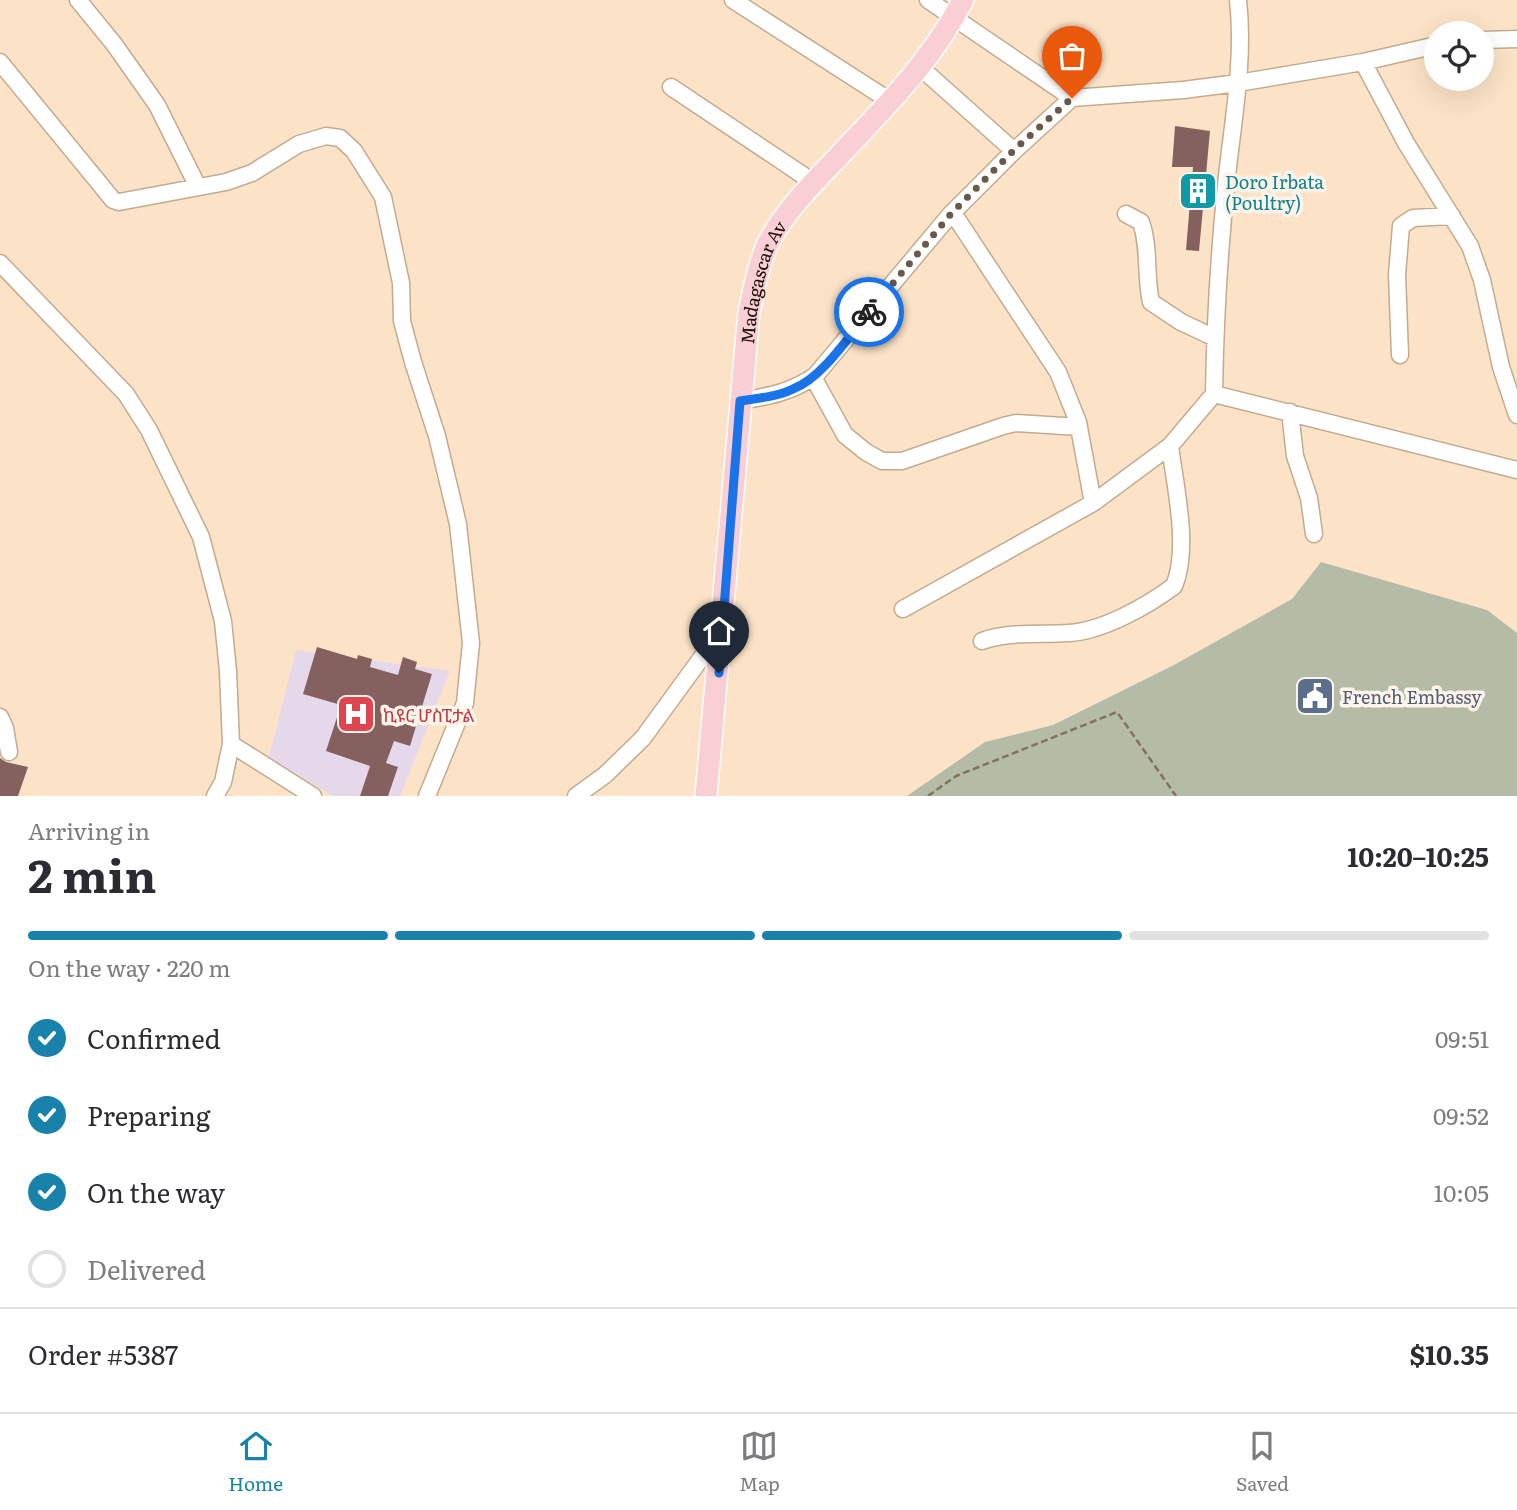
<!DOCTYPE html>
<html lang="en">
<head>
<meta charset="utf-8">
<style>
	:root { --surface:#fff; --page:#f7f7f7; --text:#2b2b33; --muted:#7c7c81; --line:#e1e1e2; --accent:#1882ab }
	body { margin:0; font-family:Literata,"Noto Sans Ethiopic",serif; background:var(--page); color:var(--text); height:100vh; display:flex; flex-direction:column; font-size:26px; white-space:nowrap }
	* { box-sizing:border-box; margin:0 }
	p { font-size:23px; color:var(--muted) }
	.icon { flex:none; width:38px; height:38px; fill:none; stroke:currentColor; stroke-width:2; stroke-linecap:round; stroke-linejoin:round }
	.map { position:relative; height:796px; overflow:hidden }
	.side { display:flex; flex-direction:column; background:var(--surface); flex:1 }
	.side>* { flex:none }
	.controls { position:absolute; left:1424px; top:21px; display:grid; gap:14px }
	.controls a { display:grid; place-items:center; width:70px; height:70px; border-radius:50%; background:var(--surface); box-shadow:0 7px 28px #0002; font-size:35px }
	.pin { position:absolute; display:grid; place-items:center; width:60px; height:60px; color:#fff; margin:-72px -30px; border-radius:50% 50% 50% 0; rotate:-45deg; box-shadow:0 0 7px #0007 }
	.pin .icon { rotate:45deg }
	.courier { position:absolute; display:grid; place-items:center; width:70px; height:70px; margin:-35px; border:5px solid #1a73e8; border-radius:50%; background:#fff; color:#222; box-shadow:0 2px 9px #0007 }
	.head em { font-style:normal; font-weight:700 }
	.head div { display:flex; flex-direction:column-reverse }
	.head { display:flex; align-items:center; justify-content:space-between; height:119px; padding:0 28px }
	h1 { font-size:46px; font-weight:700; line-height:52px }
	.bar { display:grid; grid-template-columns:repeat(4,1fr); gap:10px 7px; align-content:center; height:84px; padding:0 28px }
	.bar i { height:9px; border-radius:5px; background:var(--line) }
	.bar .selected { background:var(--accent) }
	.bar p { grid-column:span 4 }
	.line { display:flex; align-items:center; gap:18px; padding:0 28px; border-top:2px solid var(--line) }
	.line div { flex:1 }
	ol { padding:0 28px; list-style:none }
	li { display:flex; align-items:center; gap:21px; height:77px }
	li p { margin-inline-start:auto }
	li .icon { padding:7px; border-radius:50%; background:var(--accent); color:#fff; stroke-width:4 }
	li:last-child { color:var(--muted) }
	li i { width:38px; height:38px; border:4px solid var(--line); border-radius:50% }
	.tab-bar { display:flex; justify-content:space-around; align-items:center; height:98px; border-top:2px solid var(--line); background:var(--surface); font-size:19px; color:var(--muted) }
	.tab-bar a { display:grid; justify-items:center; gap:4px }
	.tab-bar .selected { color:var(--accent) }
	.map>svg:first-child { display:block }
</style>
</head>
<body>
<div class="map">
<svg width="1517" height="796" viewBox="0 0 1517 796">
	<rect width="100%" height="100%" fill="#fce3c7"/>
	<path fill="#e6d8eb" d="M296,650L450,671L400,796H333L269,757Z"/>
	<path fill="#b4bca7" d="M1321,562L1487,610L1517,633V796H907L985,742L1053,725L1172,666L1292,599Z"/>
	<path fill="#84615e" d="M1175,126L1210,131L1199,251L1186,250L1193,167H1172Z
		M317,647L357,659L358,655L372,659L370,667L398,675L403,657L417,662L415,669L432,674L410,746L394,741L386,763L398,767L388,796H360L370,766L326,751L341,705L303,694Z
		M0,758L6,762L28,767L18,796H0Z"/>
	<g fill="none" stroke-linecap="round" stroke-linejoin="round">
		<defs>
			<path id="minor" d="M78,0L114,44L157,105L198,187
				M733,0L890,101
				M928,0L1072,98L1183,90L1238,83L1363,62L1437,45
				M1482,40L1517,39
				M0,62L113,200L119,202L226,182L252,173L299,144L326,136L340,138L354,151L383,197L401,283L402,321L413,362L437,436L458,524L471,643L465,703L427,796
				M1363,62L1406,143L1470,246L1482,280L1501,367L1517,415
				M920,67L1014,151
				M671,87L813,182
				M953,213L1058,372L1078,422L1093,503
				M1126,214L1141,222C1150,248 1145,276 1151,302L1181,322L1215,338
				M0,263L126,394L149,430L201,537L223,621L228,671L231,744L223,782L215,796
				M1400,355L1397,275L1401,226L1413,218L1452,216
				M813,377L845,435L866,452L882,461H902L1003,426L1016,423L1079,427
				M1214,394C1215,324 1219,255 1226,186C1232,124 1245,62 1238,0
				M740,401C770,396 789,393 815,376L950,215L1014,151L1072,98
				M1290,412L1295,456L1309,498L1314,534
				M903,609L1093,503L1170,446L1214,394L1517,470
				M982,641C1010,631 1041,635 1069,633C1103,631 1147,606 1174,586C1190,548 1175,486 1170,446
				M0,717L5,728L9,752
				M231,744L313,796
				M576,796L605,775L643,738L721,631"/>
			<g id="major">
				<path id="s1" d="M706,796L749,312C754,290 760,255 772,236C789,207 814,182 837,158C883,109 932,61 963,0"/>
			</g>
		</defs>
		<use href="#minor" stroke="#c2ab90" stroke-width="19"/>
		<use href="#major" stroke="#fff" stroke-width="24"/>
		<path stroke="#827260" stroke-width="2.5" stroke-dasharray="7 3.5" stroke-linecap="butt" d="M928,796L956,776L1117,712L1176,796"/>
		<use href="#minor" stroke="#fff" stroke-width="16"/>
		<use href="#major" stroke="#f9ced4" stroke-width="21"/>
	</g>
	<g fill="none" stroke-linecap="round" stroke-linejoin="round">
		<path stroke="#685a4a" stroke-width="7" stroke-dasharray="0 12.6" d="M869,312L950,215L1014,150L1072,98"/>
		<path stroke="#1a73e8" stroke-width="9" d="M719,673L740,401C758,398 777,397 793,389C823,377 848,337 869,312"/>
	</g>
	<defs>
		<symbol id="building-square" viewBox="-11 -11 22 22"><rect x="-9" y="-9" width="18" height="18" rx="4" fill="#0f9aa8" stroke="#fdf3e8"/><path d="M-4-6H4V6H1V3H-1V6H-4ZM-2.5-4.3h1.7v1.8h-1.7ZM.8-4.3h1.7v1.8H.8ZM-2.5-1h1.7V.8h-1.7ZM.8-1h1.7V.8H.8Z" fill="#fff"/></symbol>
		<symbol id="civic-square" viewBox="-11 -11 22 22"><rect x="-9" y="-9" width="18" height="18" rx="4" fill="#5c6f8a" stroke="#fdf3e8"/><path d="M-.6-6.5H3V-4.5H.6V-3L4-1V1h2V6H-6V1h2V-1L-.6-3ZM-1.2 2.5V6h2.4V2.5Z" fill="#fff"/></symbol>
		<symbol id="hospital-square" viewBox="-11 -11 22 22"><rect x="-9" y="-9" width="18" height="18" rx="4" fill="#e0444e" stroke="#fdf3e8"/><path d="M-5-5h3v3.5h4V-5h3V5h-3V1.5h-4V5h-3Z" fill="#fff"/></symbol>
	</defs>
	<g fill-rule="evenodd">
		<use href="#building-square" x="1176" y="169" width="44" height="44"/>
		<use href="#civic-square" x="1293" y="674" width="44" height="44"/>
		<use href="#hospital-square" x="334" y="692" width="44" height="44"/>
	</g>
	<g text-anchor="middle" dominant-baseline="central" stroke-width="7" stroke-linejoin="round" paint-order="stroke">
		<g font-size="18" fill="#0d838f" stroke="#fdf3e8" text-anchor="start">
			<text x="1225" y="181">Doro Irbata<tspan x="1225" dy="21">(Poultry)</tspan></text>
		</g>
		<g font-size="18" fill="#191107" stroke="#fdf3e8">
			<text stroke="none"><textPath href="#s1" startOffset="518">Madagascar Av</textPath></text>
		</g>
		<g font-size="18" fill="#4e5e75" stroke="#fdf3e8" text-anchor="start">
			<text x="1342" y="696">French Embassy</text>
		</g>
		<g font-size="18" fill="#be3a42" stroke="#fdf3e8" text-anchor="start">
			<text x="383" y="714">ኪዩር ሆስፒታል</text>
		</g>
	</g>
</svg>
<div class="controls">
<a><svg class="icon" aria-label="locate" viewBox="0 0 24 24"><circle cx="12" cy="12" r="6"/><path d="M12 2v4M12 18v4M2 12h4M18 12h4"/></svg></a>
</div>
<div class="pin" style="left:1072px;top:98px;background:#ea580c"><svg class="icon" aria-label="bag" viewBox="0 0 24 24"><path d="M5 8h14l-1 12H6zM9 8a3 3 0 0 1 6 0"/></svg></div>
<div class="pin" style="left:719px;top:673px;background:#1f2937"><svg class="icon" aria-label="home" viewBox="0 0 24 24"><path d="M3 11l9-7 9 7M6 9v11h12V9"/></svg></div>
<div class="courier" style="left:869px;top:312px"><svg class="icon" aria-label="bike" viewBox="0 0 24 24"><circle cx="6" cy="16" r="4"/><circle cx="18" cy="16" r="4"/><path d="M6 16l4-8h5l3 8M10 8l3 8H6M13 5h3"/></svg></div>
</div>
<section class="side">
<div class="head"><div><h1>2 min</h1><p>Arriving in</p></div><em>10:20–10:25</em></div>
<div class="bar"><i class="selected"></i><i class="selected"></i><i class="selected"></i><i></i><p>On the way · 220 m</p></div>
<ol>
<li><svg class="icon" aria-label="check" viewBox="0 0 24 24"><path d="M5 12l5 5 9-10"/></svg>Confirmed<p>09:51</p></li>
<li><svg class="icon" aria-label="check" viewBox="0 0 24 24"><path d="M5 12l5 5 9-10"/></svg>Preparing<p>09:52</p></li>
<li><svg class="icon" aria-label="check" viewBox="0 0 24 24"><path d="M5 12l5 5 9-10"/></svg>On the way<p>10:05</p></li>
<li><i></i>Delivered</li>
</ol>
<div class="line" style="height:91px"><div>Order #5387</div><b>$10.35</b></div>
</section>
<nav class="tab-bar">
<a class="selected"><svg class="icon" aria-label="home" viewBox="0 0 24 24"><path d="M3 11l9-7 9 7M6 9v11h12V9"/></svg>Home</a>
<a><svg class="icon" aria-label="map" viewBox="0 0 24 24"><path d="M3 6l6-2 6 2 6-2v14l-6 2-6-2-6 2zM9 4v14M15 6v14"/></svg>Map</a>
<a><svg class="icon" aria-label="saved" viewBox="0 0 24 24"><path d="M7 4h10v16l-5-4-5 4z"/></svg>Saved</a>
</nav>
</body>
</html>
